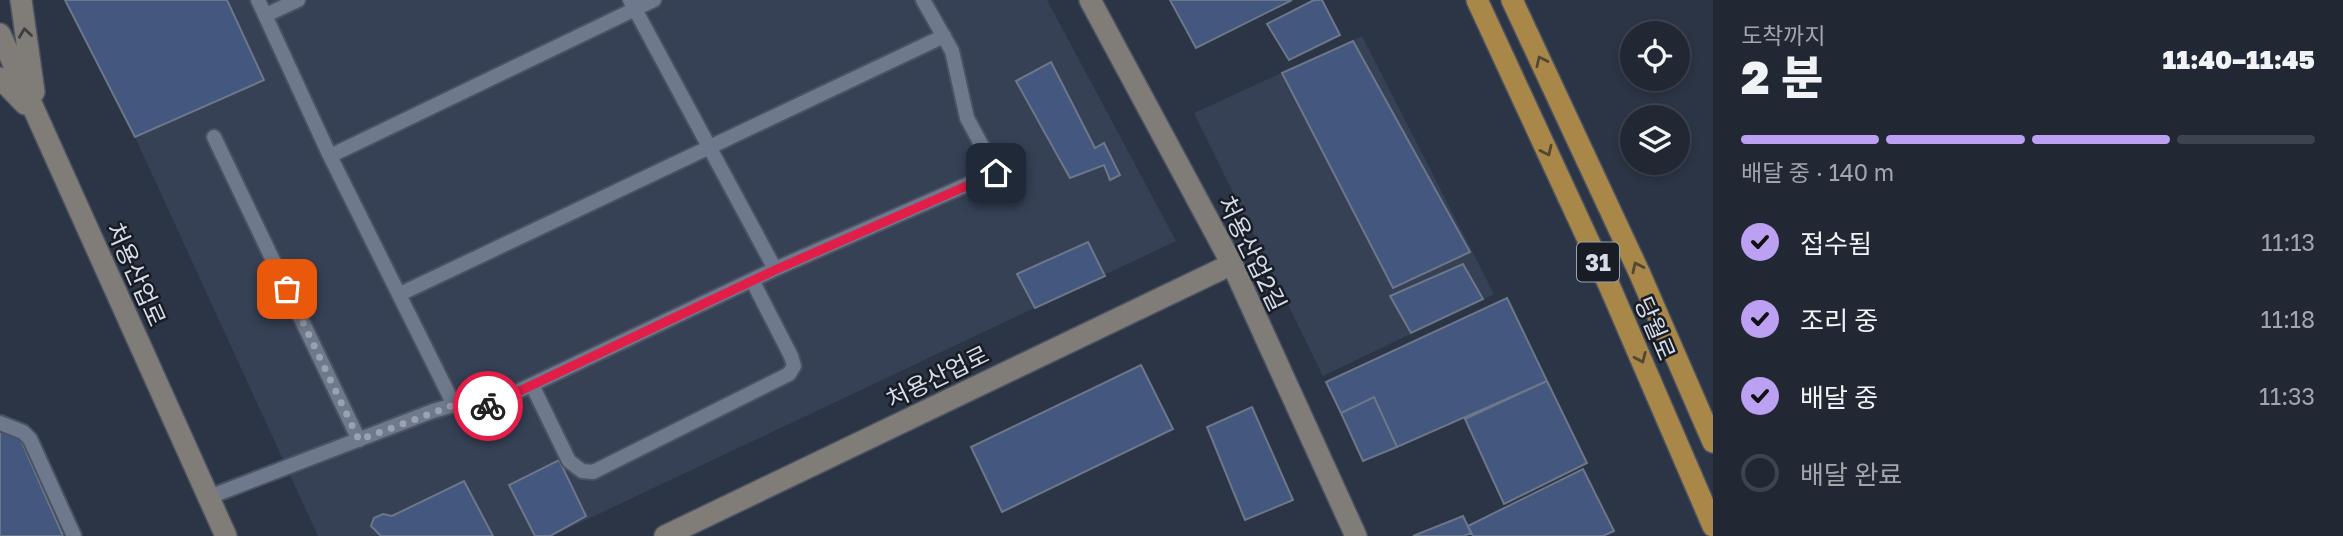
<!DOCTYPE html>
<html lang="ko">
<head>
<meta charset="utf-8">
<style>
	:root { --surface:#212834; --page:#29303c; --text:#f1f3f6; --muted:#a2a6ac; --line:#3e444f; --accent:#bca0f2 }
	body { margin:0; font-family:"Golos Text","Noto Sans KR",sans-serif; background:var(--page); color:var(--text); height:100vh; display:flex; flex-direction:column; font-size:26px; white-space:nowrap }
	* { box-sizing:border-box; margin:0 }
	p { font-size:23px; color:var(--muted) }
	.icon { flex:none; width:38px; height:38px; fill:none; stroke:currentColor; stroke-width:2; stroke-linecap:round; stroke-linejoin:round }
	.map { position:relative; flex:1; overflow:hidden }
	.details { display:flex; flex-direction:column; background:var(--surface); width:630px }
	.details>* { flex:none }
	.tools { position:absolute; left:1620px; top:21px; display:grid; gap:14px }
	.tools a { display:grid; place-items:center; width:70px; height:70px; border-radius:50%; background:var(--surface); box-shadow:0 4px 10px #0003,0 0 0 2px var(--line); font-size:35px }
	.pin { position:absolute; display:grid; place-items:center; width:60px; height:60px; color:#fff; margin:-30px; border-radius:14px; box-shadow:0 4px 10px #0006 }
	.courier { position:absolute; display:grid; place-items:center; width:70px; height:70px; margin:-35px; border:5px solid #e11d48; border-radius:50%; background:#fff; color:#222; box-shadow:0 2px 9px #0007 }
	.headline em { font-style:normal; font-weight:800 }
	.headline div { display:flex; flex-direction:column-reverse }
	.headline { display:flex; align-items:center; justify-content:space-between; height:119px; padding:0 28px }
	h1 { font-size:46px; font-weight:800; line-height:52px }
	.bar { display:grid; grid-template-columns:repeat(4,1fr); gap:10px 7px; align-content:center; height:84px; padding:0 28px }
	.bar i { height:9px; border-radius:5px; background:var(--line) }
	.bar .active { background:var(--accent) }
	.bar p { grid-column:span 4 }
	ol { padding:0 28px; list-style:none }
	li { display:flex; align-items:center; gap:21px; height:77px }
	li p { margin-inline-start:auto }
	li .icon { padding:7px; border-radius:50%; background:var(--accent); color:#111; stroke-width:4 }
	li:last-child { color:var(--muted) }
	li i { width:38px; height:38px; border:4px solid var(--line); border-radius:50% }
	main { display:flex; flex:1; min-height:0 }
	.map>svg:first-child { display:block }
</style>
</head>
<body>
<main>
<div class="map">
<svg width="1713" height="536" viewBox="0 0 1713 536">
	<rect width="100%" height="100%" fill="#2c3546"/>
	<path fill="#364156" d="M65,0H1047L1176,241L552,536H318L135,137Z
		M1362,36L1494,294L1323,376L1194,113Z"/>
	<path fill="#43577f" stroke="#6d778a" stroke-width="2" d="M65,0H227L264,80L135,137Z
		M1170,0H1292L1196,48Z
		M1314,0H1322L1340,35L1289,60L1267,24Z
		M1353,41L1470,252L1393,288L1282,73Z
		M1051,62L1095,148L1104,143L1120,175L1110,180L1104,165L1070,178L1016,81Z
		M1088,242L1105,276L1035,308L1017,274Z
		M1463,264L1483,299L1411,333L1390,296Z
		M1507,298L1547,381L1397,447L1374,397L1341,413L1326,382Z
		M1141,365L1173,429L1002,512L971,447Z
		M1547,381L1587,463L1504,504L1465,419Z
		M1374,397L1397,447L1363,461L1341,413Z
		M1252,407L1293,500L1245,520L1207,427Z
		M0,428L21,440L63,536H0Z
		M559,460L586,516L550,536H535L509,485Z
		M1583,469L1614,531L1603,536H1473L1468,526Z
		M464,481L493,536H381L371,526L374,518L383,514L392,516Z
		M1463,516L1471,533L1464,536H1413Z"/>
	<g fill="none" stroke-linecap="round" stroke-linejoin="round">
		<defs>
			<path id="lane" d="M258,0L330,156L454,405
				M630,0L775,269
				M266,15L298,0
				M214,137L359,440
				M330,156L654,0
				M400,294L944,36
				M532,385L569,461L582,471L593,472L789,374L794,366L791,356L752,280
				M0,423L23,432L30,439L74,536
				M209,497L433,411L454,405L487,406L775,269L996,172L967,118L952,51L923,0"/>
			<path id="secondary" d="M21,0L34,92
				M1090,0L1232,264L1356,536
				M0,34L226,536
				M0,78L25,104
				M665,536L1232,264"/>
			<path id="highway" d="M1477,0L1609,285L1713,526
				M1512,0L1639,272L1713,442"/>
		</defs>
		<use href="#lane" stroke="#4b5261" stroke-width="18"/>
		<use href="#secondary" stroke="#4b5261" stroke-width="24"/>
		<use href="#highway" stroke="#4b5261" stroke-width="24"/>
		<use href="#lane" stroke="#6f798d" stroke-width="14"/>
		<use href="#secondary" stroke="#807d78" stroke-width="21"/>
		<use href="#highway" stroke="#a98748" stroke-width="21"/>
	</g>
	<defs><path id="oneway-chevron" d="M-2-3.5L2.5 0L-2 3.5" fill="none" stroke-width="1.6" stroke-linecap="round" stroke-linejoin="round" transform="scale(1.75)"/></defs>
	<use stroke="#3c3e41" href="#oneway-chevron" transform="translate(25 33) rotate(-98)"/>
	<g stroke="#524732">
		<use href="#oneway-chevron" transform="translate(1541 61) rotate(-115)"/>
		<use href="#oneway-chevron" transform="translate(1547 151) rotate(65)"/>
		<use href="#oneway-chevron" transform="translate(1637 267) rotate(-115)"/>
		<use href="#oneway-chevron" transform="translate(1641 358) rotate(67)"/>
	</g>
	<g fill="none" stroke-linecap="round" stroke-linejoin="round">
		<path stroke="#9ba2af" stroke-width="7" stroke-dasharray="0 12.6" d="M287,289L359,440L454,405L488,406"/>
		<path stroke="#e11d48" stroke-width="9" d="M488,406L775,270L996,173"/>
	</g>
	<g text-anchor="middle" dominant-baseline="central" stroke-width="5" stroke-linejoin="round" paint-order="stroke">
		<rect fill="#181c24" stroke="#9ea3ad" stroke-width="2" x="1577" y="242.5" width="42" height="39" rx="5"/>
		<g font-size="23" font-weight="bold" fill="#d7dde8">
			<text x="1598" y="262">31</text>
		</g>
		<g font-size="24" fill="#d7dde8" stroke="#181c24">
			<text transform="translate(1253 253) rotate(64)">처용산업2길</text>
			<text transform="translate(137 274) rotate(66)">처용산업로</text>
			<text transform="translate(1656 328) rotate(67)">당월로</text>
			<text transform="translate(937 376) rotate(-26)">처용산업로</text>
		</g>
	</g>
</svg>
<div class="tools">
<a><svg class="icon" aria-label="locate" viewBox="0 0 24 24"><circle cx="12" cy="12" r="6"/><path d="M12 2v4M12 18v4M2 12h4M18 12h4"/></svg></a>
<a><svg class="icon" aria-label="layers" viewBox="0 0 24 24"><path d="M12 4l9 5-9 5-9-5zM3 14l9 5 9-5"/></svg></a>
</div>
<div class="pin" style="left:287px;top:289px;background:#ea580c"><svg class="icon" aria-label="bag" viewBox="0 0 24 24"><path d="M5 8h14l-1 12H6zM9 8a3 3 0 0 1 6 0"/></svg></div>
<div class="pin" style="left:996px;top:173px;background:#1f2937"><svg class="icon" aria-label="home" viewBox="0 0 24 24"><path d="M3 11l9-7 9 7M6 9v11h12V9"/></svg></div>
<div class="courier" style="left:488px;top:406px"><svg class="icon" aria-label="bike" viewBox="0 0 24 24"><circle cx="6" cy="16" r="4"/><circle cx="18" cy="16" r="4"/><path d="M6 16l4-8h5l3 8M10 8l3 8H6M13 5h3"/></svg></div>
</div>
<section class="details">
<div class="headline"><div><h1>2 분</h1><p>도착까지</p></div><em>11:40–11:45</em></div>
<div class="bar"><i class="active"></i><i class="active"></i><i class="active"></i><i></i><p>배달 중 · 140 m</p></div>
<ol>
<li><svg class="icon" aria-label="check" viewBox="0 0 24 24"><path d="M5 12l5 5 9-10"/></svg>접수됨<p>11:13</p></li>
<li><svg class="icon" aria-label="check" viewBox="0 0 24 24"><path d="M5 12l5 5 9-10"/></svg>조리 중<p>11:18</p></li>
<li><svg class="icon" aria-label="check" viewBox="0 0 24 24"><path d="M5 12l5 5 9-10"/></svg>배달 중<p>11:33</p></li>
<li><i></i>배달 완료</li>
</ol>
</section>
</main>
</body>
</html>
